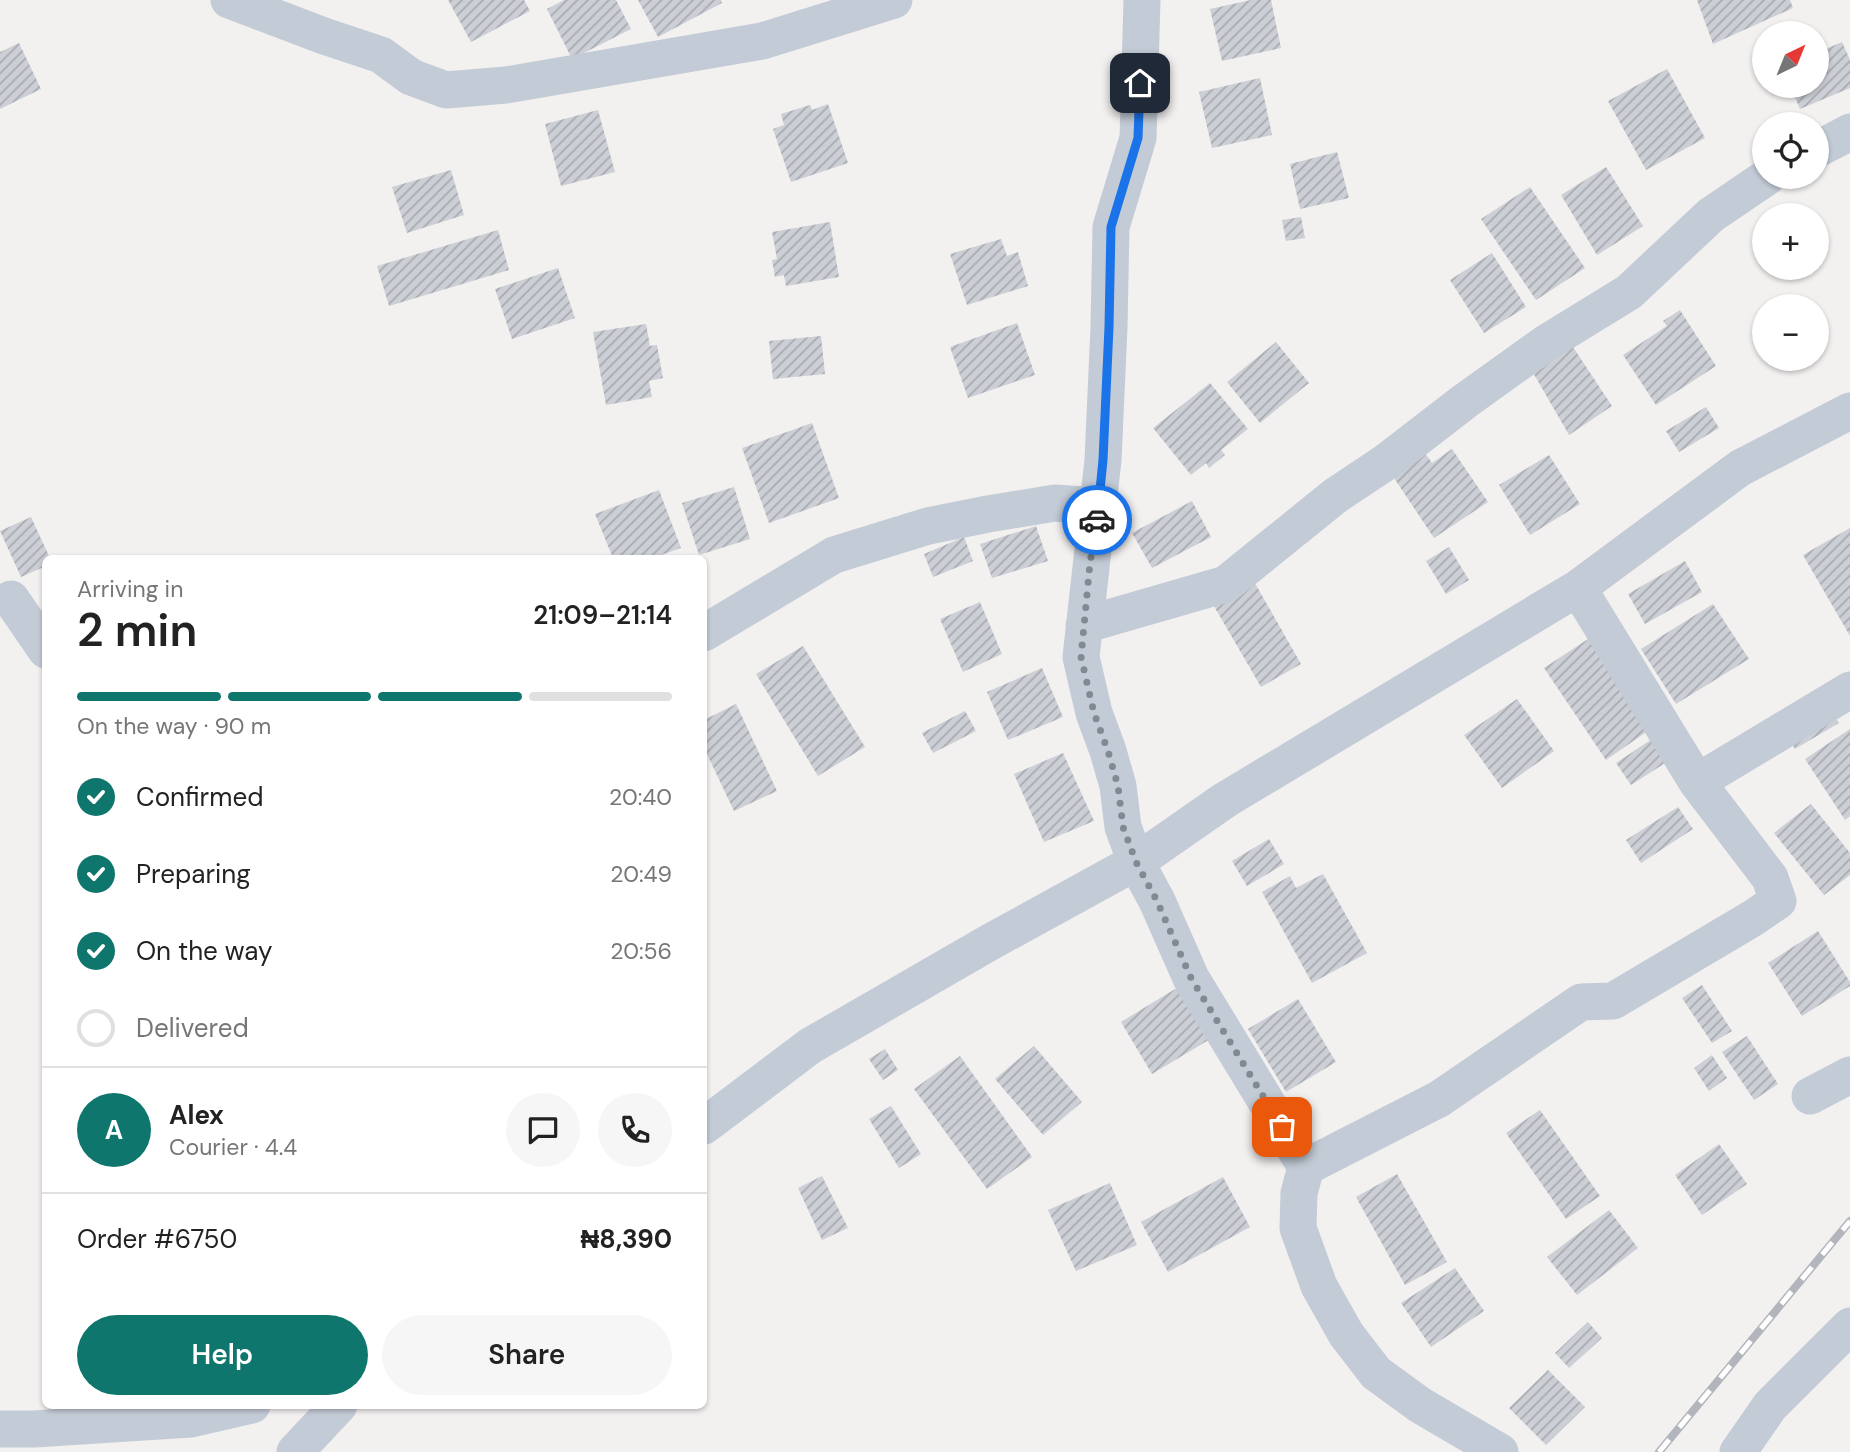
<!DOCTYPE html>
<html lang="en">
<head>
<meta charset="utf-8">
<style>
	:root { --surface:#fff; --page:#f6f6f6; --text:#222; --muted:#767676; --line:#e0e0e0; --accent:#0f766e }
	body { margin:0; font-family:"DM Sans",sans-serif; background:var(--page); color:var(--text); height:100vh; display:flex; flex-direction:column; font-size:26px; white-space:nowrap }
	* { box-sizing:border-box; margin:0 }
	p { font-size:23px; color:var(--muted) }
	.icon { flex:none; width:38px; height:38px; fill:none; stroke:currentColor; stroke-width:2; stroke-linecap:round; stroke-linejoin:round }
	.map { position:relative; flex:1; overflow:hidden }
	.drawer { position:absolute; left:42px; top:555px; width:665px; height:854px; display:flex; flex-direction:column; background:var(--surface); border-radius:10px; box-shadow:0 2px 5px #0004 }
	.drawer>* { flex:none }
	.needle { width:46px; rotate:43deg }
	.buttons { position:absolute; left:1752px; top:21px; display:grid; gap:14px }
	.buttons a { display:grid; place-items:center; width:77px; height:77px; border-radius:50%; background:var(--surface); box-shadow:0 2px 5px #0004; font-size:35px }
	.pin { position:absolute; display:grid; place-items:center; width:60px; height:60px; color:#fff; margin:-30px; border-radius:14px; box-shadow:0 4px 10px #0006 }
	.courier { position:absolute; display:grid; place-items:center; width:70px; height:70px; margin:-35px; border:5px solid #1a73e8; border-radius:50%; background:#fff; color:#222; box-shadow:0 2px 9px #0007 }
	.head em { font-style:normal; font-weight:600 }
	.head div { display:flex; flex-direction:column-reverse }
	.head { display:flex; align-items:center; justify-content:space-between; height:119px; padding:0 35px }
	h1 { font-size:46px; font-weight:600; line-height:52px }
	.bar { display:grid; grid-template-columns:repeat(4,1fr); gap:10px 7px; align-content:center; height:84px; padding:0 35px }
	.bar i { height:9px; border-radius:5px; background:var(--line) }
	.bar .active { background:var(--accent) }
	.bar p { grid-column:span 4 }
	.line { display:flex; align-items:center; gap:18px; padding:0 35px; border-top:2px solid var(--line) }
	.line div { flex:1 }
	.round { display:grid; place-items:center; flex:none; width:74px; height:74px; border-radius:37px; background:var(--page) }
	ol { padding:0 35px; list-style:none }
	li { display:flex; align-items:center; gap:21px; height:77px }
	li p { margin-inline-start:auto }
	li .icon { padding:7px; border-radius:50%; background:var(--accent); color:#fff; stroke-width:4 }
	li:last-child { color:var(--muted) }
	li i { width:38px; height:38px; border:4px solid var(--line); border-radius:50% }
	.primary-button { display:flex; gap:14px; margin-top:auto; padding:14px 35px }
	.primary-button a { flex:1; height:80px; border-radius:42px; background:var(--accent); color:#fff; font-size:28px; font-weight:600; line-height:80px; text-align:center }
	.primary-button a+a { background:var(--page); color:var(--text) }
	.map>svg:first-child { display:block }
</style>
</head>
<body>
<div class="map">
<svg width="1850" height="1452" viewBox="0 0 1850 1452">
	<defs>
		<pattern id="building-hatch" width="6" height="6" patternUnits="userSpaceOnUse" patternTransform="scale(1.75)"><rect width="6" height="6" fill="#cccfd5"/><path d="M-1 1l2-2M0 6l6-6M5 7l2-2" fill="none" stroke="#a7abb0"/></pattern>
	</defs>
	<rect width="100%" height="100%" fill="#f3f0f0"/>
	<path fill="url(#building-hatch)" d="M448,0H524L530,11L471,42Z
		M564,0H616L631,29L572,59L547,9Z
		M638,0H721L722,3L658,37Z
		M1251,0H1271L1281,48L1222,61L1210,9Z
		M1697,0H1790L1793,8L1713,44Z
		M1842,42L1850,60V88L1800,109L1790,86H1816V53Z
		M19,43L41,89L0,109V52Z
		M1667,69L1705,138L1646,170L1608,101Z
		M1260,78L1272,135L1212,148L1199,92Z
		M828,104L848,163L791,182L773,129L784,125L781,114L810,105L812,110Z
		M598,110L615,172L561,186L545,124Z
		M1337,152L1349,198L1300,209L1290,164Z
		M1606,167L1643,226L1597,255L1561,195Z
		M451,170L464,215L407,233L392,187Z
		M1530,187L1585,268L1536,300L1481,219Z
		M1301,217L1305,238L1286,241L1282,220Z
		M830,222L839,277L786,286L784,275L775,277L772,260L777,259L772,232Z
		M498,230L509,270L389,306L377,266Z
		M1001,239L1007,256L1018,252L1028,286L967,305L950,254Z
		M1492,253L1526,307L1484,333L1450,280Z
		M558,268L575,318L512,339L495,289Z
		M1680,310L1716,366L1656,405L1623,355L1667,326L1663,321Z
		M1017,323L1035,375L968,398L950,347Z
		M646,324L650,346L657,345L663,378L649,381L652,397L606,405L593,332Z
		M821,336L825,374L773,379L769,341Z
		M1567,338L1612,406L1569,435L1528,364Z
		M1276,342L1309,383L1260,423L1227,382Z
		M1210,383L1248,429L1221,450L1225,455L1209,468L1206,463L1191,475L1153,428Z
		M1706,407L1719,428L1679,452L1666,431Z
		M812,423L839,498L769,523L742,448Z
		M1452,449L1488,502L1434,538L1392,475L1425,453L1432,463Z
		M1549,455L1580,504L1530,535L1499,485Z
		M734,487L750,539L699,555L682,503Z
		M659,490L681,548L653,558H613L595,514Z
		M1192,501L1211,537L1152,568L1132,533Z
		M31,517L50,558H46V566L21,577L0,531Z
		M1036,526L1048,561L992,578L980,544Z
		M1850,528V636L1803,555Z
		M964,537L973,561L933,577L924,554Z
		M1449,547L1469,580L1446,594L1426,561Z
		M1685,561L1702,592L1645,624L1628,594Z
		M1252,578L1301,664L1261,687L1211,601Z
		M980,602L1002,654L963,672L940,619Z
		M1713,604L1749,659L1676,704L1641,649Z
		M1591,637L1652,728L1606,760L1544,668Z
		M803,646L865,747L818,776L756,674Z
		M1042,668L1063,717L1008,740L987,692Z
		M1517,699L1554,751L1502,788L1464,735Z
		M1826,703L1839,723L1795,749L1783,729Z
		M736,704L777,791L734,811L704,748V720Z
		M965,711L976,731L933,753L922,733Z
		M1850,729V816L1845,820L1805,759Z
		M1658,735L1673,758L1631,785L1616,763Z
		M1063,753L1094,821L1044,842L1014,774Z
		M1811,804L1850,853V875L1824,895L1774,833Z
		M1678,807L1693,829L1641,863L1626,840Z
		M1269,839L1284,864L1247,886L1232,861Z
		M1323,874L1367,953L1312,983L1262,892L1290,876L1296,888Z
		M1818,931L1850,982V986L1802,1016L1768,963Z
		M1702,985L1732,1031L1712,1043L1682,998Z
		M1180,986L1212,1038L1152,1074L1121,1022Z
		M1298,999L1336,1062L1286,1092L1248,1029Z
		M1747,1036L1778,1084L1754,1100L1722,1052Z
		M1034,1046L1082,1102L1043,1135L995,1079Z
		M885,1049L898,1070L883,1080L869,1059Z
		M1712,1055L1727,1078L1709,1091L1694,1068Z
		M960,1056L1032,1157L987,1189L914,1089Z
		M891,1106L921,1154L899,1168L869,1119Z
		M1540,1110L1600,1196L1566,1219L1506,1133Z
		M1719,1144L1747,1184L1702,1215L1675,1175Z
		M1397,1174L1447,1262L1405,1285L1356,1197Z
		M822,1176L848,1228L822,1240L798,1188Z
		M1223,1177L1250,1227L1168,1272L1141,1222Z
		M1110,1183L1137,1245L1076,1271L1048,1210Z
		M1609,1210L1638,1248L1577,1295L1547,1257Z
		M1455,1268L1484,1311L1431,1347L1401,1303Z
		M1588,1322L1602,1338L1569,1368L1555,1353Z
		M1548,1370L1585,1407L1546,1445L1509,1408Z"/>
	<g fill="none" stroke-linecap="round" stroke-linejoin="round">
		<path stroke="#c3cbd6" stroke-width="37" d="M229,0L324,36L381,55L411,77L446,90L506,85L762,41L894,0
			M1142,0L1138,138L1111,227L1109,327L1103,460L1081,657L1094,713L1108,751L1118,786L1123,827L1136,862L1157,901L1191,978L1306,1167L1299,1193L1298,1228L1319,1286L1346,1334L1376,1373L1420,1405L1500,1452
			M1816,150L1850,132
			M11,599L46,650
			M1084,625L1226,584L1335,496L1386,462L1465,401L1546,343L1629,292L1711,215L1767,177
			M704,633L834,555L928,526L988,514L1055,503L1099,506
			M1697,782L1850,690
			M1810,1096L1850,1075
			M704,1126L810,1046L992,941L1136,862L1225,800L1578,588L1740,468L1850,411
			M1306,1167L1439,1099L1581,1002L1613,1001L1753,918L1778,901L1770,878L1697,782L1578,588
			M0,1429H34L191,1419L252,1405
			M295,1452L339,1405
			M1738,1452L1770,1406L1850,1326"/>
		<defs>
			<path id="rail" d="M1659,1452L1850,1221"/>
		</defs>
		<use href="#rail" stroke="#b2b5bb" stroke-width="8"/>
		<use href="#rail" stroke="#fff" stroke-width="5" stroke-dasharray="16" stroke-linecap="butt"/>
	</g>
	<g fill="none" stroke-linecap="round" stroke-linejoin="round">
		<path stroke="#838992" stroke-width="7" stroke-dasharray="0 12.6" d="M1097,520L1090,563L1081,657L1094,713L1108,751L1118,786L1123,827L1136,862L1157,901L1191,978L1282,1127"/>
		<path stroke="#1a73e8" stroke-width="9" d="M1097,520L1103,460L1109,327L1111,227L1138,138L1140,83"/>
	</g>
</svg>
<div class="buttons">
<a><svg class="needle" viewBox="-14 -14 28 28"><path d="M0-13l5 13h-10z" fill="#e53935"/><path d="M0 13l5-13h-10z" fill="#767676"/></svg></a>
<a><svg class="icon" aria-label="locate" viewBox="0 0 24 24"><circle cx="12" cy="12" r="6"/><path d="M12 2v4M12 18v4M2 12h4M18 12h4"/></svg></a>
<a>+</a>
<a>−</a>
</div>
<div class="pin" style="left:1282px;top:1127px;background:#ea580c"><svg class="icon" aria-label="bag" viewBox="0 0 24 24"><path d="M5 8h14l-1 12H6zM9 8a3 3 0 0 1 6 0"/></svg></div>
<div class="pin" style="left:1140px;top:83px;background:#1f2937"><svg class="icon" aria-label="home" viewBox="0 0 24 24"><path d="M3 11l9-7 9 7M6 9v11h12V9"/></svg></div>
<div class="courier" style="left:1097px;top:520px"><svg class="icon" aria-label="car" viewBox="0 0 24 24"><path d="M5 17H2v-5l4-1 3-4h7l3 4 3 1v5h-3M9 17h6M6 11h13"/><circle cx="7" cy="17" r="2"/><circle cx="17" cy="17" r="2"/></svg></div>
<section class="drawer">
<div class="head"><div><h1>2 min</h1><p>Arriving in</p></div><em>21:09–21:14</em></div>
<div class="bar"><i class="active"></i><i class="active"></i><i class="active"></i><i></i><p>On the way · 90 m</p></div>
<ol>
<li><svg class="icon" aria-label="check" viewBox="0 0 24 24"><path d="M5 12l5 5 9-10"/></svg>Confirmed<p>20:40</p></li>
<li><svg class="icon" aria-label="check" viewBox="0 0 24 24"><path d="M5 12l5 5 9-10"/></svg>Preparing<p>20:49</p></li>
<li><svg class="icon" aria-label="check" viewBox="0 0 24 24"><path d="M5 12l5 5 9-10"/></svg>On the way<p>20:56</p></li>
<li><i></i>Delivered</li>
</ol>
<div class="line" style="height:126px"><b class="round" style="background:var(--accent);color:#fff">A</b><div><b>Alex</b><p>Courier · 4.4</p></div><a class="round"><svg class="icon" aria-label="chat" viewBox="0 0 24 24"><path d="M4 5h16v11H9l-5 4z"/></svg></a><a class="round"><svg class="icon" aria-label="phone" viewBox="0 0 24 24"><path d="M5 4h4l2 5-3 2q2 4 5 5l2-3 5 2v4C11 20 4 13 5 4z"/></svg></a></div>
<div class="line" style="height:91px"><div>Order #6750</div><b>₦8,390</b></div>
<div class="primary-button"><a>Help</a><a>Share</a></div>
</section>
</div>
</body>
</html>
